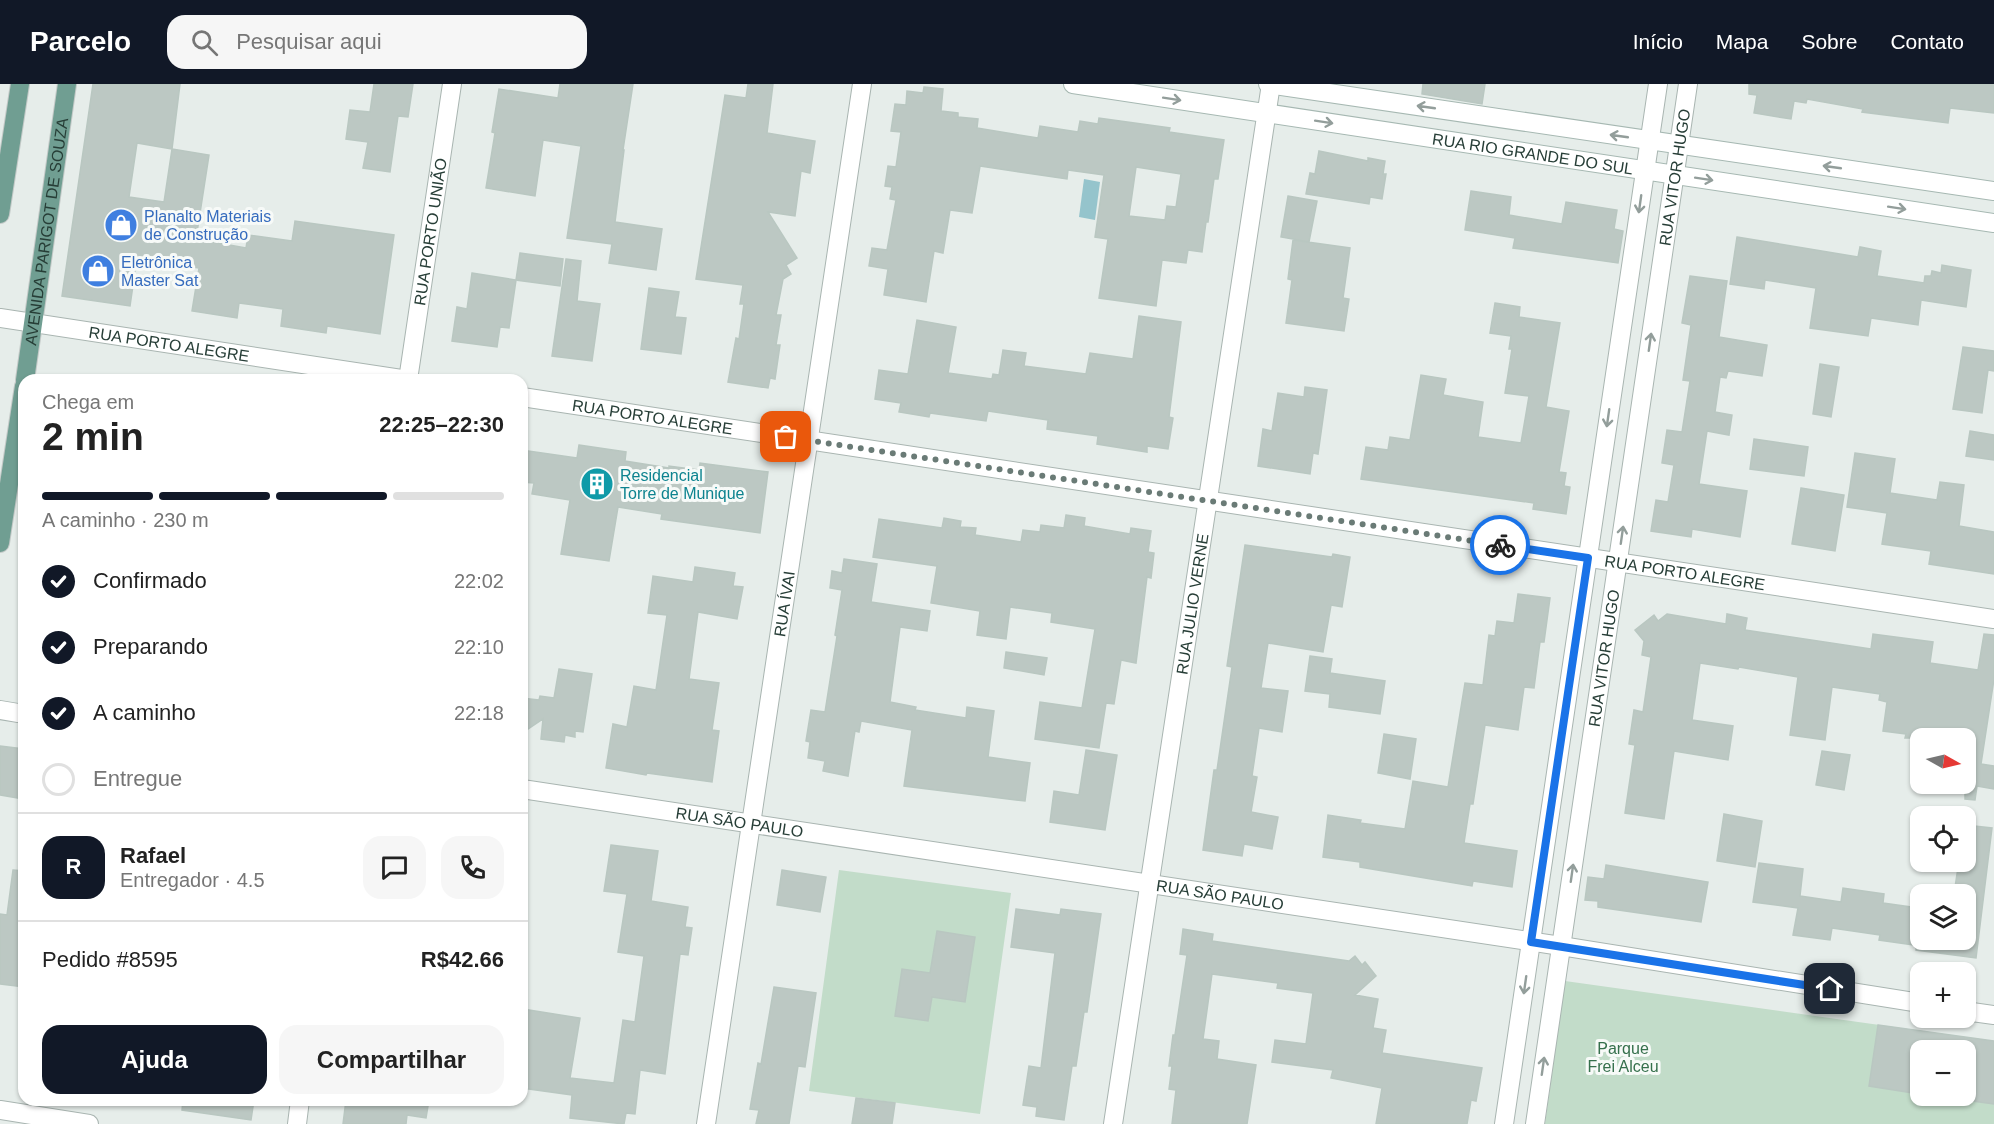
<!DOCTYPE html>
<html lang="pt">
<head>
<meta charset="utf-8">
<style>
	:root { --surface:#fff; --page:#f6f6f6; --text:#222; --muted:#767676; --line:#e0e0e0; --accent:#111827 }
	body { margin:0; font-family:Arial,sans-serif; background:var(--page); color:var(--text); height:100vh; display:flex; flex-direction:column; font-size:22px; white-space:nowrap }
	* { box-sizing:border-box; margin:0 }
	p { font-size:20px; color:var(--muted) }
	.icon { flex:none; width:33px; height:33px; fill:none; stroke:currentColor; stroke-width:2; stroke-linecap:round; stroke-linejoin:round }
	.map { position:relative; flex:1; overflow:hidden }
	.details { position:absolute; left:18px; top:290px; width:510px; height:732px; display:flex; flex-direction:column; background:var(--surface); border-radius:18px; box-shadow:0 2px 4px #0004 }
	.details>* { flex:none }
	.needle { width:39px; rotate:98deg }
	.tools { position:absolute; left:1910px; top:644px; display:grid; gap:12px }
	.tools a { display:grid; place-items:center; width:66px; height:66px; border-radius:12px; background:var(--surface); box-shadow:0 2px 4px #0004; font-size:30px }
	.pin { position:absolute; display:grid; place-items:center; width:51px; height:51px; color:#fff; margin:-26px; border-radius:12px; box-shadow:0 3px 9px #0006 }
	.courier { position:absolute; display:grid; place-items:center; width:60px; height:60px; margin:-30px; border:4px solid #1a73e8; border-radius:50%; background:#fff; color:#222; box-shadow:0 2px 8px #0007 }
	.summary em { font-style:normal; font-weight:800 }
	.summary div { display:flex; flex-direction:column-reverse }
	.summary { display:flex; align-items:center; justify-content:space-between; height:102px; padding:0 24px }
	h1 { font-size:39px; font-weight:800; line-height:45px }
	.bar { display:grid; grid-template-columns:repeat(4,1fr); gap:9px 6px; align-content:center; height:72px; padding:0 24px }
	.bar i { height:8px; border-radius:4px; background:var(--line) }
	.bar .current { background:var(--accent) }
	.bar p { grid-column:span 4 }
	.line { display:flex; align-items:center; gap:15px; padding:0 24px; border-top:2px solid var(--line) }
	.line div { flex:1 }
	.round { display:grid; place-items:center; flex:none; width:63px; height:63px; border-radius:18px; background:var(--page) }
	ol { padding:0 24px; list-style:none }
	li { display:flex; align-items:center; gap:18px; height:66px }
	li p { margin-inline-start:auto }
	li .icon { padding:6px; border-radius:50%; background:var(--accent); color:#fff; stroke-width:4 }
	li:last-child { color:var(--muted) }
	li i { width:33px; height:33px; border:3px solid var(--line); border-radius:50% }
	.action { display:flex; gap:12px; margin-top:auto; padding:12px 24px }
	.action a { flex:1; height:69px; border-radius:18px; background:var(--accent); color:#fff; font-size:24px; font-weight:800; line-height:69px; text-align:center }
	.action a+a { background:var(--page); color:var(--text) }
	header { display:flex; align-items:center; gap:36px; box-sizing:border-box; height:84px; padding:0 30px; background:var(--accent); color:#fff }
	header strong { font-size:28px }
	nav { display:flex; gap:33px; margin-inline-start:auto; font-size:21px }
	.search { width:420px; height:54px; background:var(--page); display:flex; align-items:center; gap:15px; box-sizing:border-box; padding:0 21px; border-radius:18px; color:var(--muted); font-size:22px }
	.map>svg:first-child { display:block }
</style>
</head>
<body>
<header>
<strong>Parcelo</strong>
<div class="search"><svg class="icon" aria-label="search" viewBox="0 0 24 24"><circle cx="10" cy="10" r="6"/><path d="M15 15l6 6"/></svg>Pesquisar aqui</div>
<nav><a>Início</a><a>Mapa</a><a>Sobre</a><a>Contato</a></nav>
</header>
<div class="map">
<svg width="1994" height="1040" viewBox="0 0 1994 1040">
	<rect width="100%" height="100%" fill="#e6edea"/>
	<path fill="#c2dcc9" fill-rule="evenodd" d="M839,786L1011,809L980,1030L809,1007Z
		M1565,897L1994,957V1040H1545ZM1920,966H1965V1011H1920Z"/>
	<path fill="#95c4cc" d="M1084,95L1100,98L1095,136L1079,133Z"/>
	<path fill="#bcc8c3" stroke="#b9c7c1" stroke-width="1.5" fill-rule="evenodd" d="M93,0H180L172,65L209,71L196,155L246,164L248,151L292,157L295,137L394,151L380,250L327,242L326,249L281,242L283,225L239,219L237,234L192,227L199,184L137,174L130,222L62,212ZM137,59L172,65L164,118L129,113Z
		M374,0H413L408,33L398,32L390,88L363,84L368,58L346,55L350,26L370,28Z
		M560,0H633L623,66H624L615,138L662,145L656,186L609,179L612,160L567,154L581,62L543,56L535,112L486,104L495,49L492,48L499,5L558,14Z
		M748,0H773L767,49L815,57L810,89L801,87L795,132L768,128L797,174L786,181L791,190L783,195L776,231H781L776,261H780L775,295L770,294L768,304L728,298L736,254L739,255L744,220H740L743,201L696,195L725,11L746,14Z
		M1423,0H1485L1482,20L1422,10Z
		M1749,0H1994V29L1950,24L1948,39L1862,28L1863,25L1807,15L1806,19L1794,17L1791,35L1754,29L1757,11L1749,10Z
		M924,3L943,5L941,27L958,29V33L978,35L977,44L1038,54L1040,42L1078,48L1080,37L1098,40L1099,34L1170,44L1169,48L1224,56L1218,95H1214L1208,138H1206L1202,168L1188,166L1186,179L1162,176L1156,222L1099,214L1108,155L1095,153L1104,91L1068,86L1067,95L980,82L972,129L950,126L943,169L934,167L926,218L884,211L888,185L869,182L872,164L887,166L896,116L890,115L892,103L885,102L888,82L896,83L901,48L891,47L895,20L906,21L907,7L923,9ZM1136,83L1181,90L1176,123L1167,122L1165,136L1129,132Z
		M1319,67L1368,77V74L1385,77L1383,90H1386L1382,115L1370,113L1369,120L1306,110L1310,89L1315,90Z
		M1471,107L1511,113L1509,131L1562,140L1566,118L1617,126L1614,145L1623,147L1618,179L1513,164L1515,154L1465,146Z
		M1288,112L1317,117L1309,158L1281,153Z
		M1737,153L1858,173L1860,163L1881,167L1877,192L1924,199L1925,192H1931L1932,187L1941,189L1942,181L1971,186L1966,223L1921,216L1918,241L1871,234L1868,252L1810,244L1816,204L1765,196L1764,205L1730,200Z
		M1293,156L1350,164L1343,214L1349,215L1344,247L1286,239L1292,196L1288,195Z
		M520,169L563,175L560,202L516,196Z
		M566,175L581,177L577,217L600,220L592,277L552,272Z
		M472,189L516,196L509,244L500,243L497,263L452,257L457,223L467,225Z
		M1690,192L1727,197L1719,253L1767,261L1762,292L1728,287L1726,294L1720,293L1715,328L1732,331L1729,351L1707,347L1699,400L1747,407L1740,453L1692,445L1691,453L1651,447L1656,416L1668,418L1674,381L1662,379L1667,346L1682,348L1690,297L1683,296L1691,241L1682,239Z
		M649,204L679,208L675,233L686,234L681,270L641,265Z
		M1495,219L1520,223L1519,233L1560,239L1546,323L1569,327L1559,388L1566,389L1564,402L1570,403L1566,430L1533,425L1534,419L1361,395L1366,363L1388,366L1390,353L1410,356L1421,291L1446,295L1443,311L1483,318L1478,353L1521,359L1529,312L1505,309L1512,265H1509L1511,252L1490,249Z
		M1139,232L1181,238L1169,333L1173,334L1168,365L1147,362V368L1097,360L1098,352L1047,345L1048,336L988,327L986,337L930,329L929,333L899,328L901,319L875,315L879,286L908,290L917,236L956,243L948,289L992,295L993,290L999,291L1003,266L1026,269L1024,282L1086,290L1090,269L1133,275Z
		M1963,263L1994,267V287L1988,286L1982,329L1953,325Z
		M1820,280L1839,283L1831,333L1813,330Z
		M1305,303L1327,306L1318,370L1313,369L1310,390L1258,382L1263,345L1272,347L1278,309L1304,313Z
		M1970,347L1994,351V376L1966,372Z
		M1754,355L1808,363L1804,392L1750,385Z
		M579,361L626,368L625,377L669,384V382L699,386L700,379L768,388L760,449L661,435L662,430L618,423L609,477L561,470L570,416L532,410L534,399L522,398V366L577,374Z
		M1855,369L1895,375L1890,409L1937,416L1940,398L1964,401L1959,442L1994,448V490L1929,480L1931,467L1882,460L1887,429L1847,423Z
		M1801,404L1844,411L1835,467L1792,460Z
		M1066,431L1085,434L1084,442L1130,450L1131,444L1151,447L1148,468L1154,469L1151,494L1147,493L1136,579L1121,576L1114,620L1106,619L1099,664L1035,655L1040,618L1082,624L1095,545L1051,538L1052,529L1010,523L1006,555L977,551L980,527L931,519L937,482L873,473L879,435L942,444L944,434L961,437L960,443L976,444L975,451L1021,458L1023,446L1040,448L1041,441L1064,444Z
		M1245,461L1332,473L1333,470L1350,473L1342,523L1331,521L1323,568L1268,559L1261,604L1288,607L1282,648L1259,644L1252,692L1257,693L1251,728L1278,733L1272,765L1244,760L1242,772L1203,766L1214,686H1217L1232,583L1227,582Z
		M844,475L877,480L871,518L930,527L927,547L900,543L890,618L916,623L915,626L966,634L967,623L994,627L988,673L1030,679L1025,717L904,702L912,646L861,637L859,648L855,647L848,692L823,687L825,677L808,674L810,658L806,657L811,626L825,628L837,552L835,551L842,506L830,504L832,487L842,489Z
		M695,483L735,489L733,502L743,503L737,535L698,528L689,595L719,599L712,646L719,647L712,698L647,689L646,691L606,684L613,640L627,643L634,602L656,606L667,531L648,529L653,492L693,498Z
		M1518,510L1550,514L1544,558H1540L1534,604L1524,603L1518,646L1485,641L1473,720H1470L1464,759L1517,767L1512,803L1473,797L1472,802L1360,783V778L1323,773L1328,731L1361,736L1360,739L1405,745L1413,697L1448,703L1465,599L1483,601L1489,551L1495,552L1497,537L1514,539Z
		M1667,530L1726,540L1727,530L1747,534L1745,546L1871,565L1873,550L1933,558L1930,579L1978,586L1984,550L1994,551V595L1981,680L1994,682V705L1977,702L1975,716L1965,715V654H1905L1906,650L1883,647L1887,618L1879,616L1880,610L1832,603L1825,656L1790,651L1798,593L1739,583L1738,585L1700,579L1692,636L1733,642L1728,676L1674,667L1664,735L1625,729L1635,661L1629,660L1634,626L1643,628L1651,573L1642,571L1644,557L1635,546L1654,531L1658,537Z
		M1006,568L1047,574L1044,591L1004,584Z
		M1310,572L1332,575L1330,589L1385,597L1380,630L1329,623L1330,610L1305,607Z
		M559,585L592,590L583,648L575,647V653L565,651L564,658L541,655L543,635L522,649V614L539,616L540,612L554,614Z
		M1384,650L1416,655L1410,695L1378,689Z
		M0,662L24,665V715L0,711Z
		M1086,666L1117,671L1105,746L1050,738L1054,707L1079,711Z
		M1822,667L1850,671L1844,706L1816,701Z
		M1724,730L1762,737L1755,783L1717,777Z
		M1965,741L1992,744L1976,874L1916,866L1917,855H1965V810H1954L1959,777H1965Z
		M611,761L658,767L651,817L688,823L685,843L692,844L688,871L680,870L665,990L640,986L635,1030L626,1029L624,1040L570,1034L572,1011L522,1004V925L580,934L570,994L614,999L623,936L635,938L644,872L618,868L627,810L604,807Z
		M1759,779L1803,785L1800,812L1841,818L1843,804L1884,810L1883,819L1918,824L1913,861L1879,856L1880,851L1832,844L1830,856L1793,851L1798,824L1753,818Z
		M1606,781L1708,798L1701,838L1598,823V817L1585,816L1588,793L1604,795Z
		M13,786L24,787V903L0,900V830L7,831Z
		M782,786L826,793L820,828L777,821Z
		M1016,825L1060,831L1061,825L1101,830L1087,928H1084L1076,982H1072L1064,1036L1036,1032L1037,1023L1023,1021L1029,982L1041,984L1055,869L1011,863Z
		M1183,845L1213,850L1212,857L1349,877L1355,872L1362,881L1365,878L1376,892L1355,911L1378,915L1373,944L1386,946L1382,969L1482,984L1476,1017L1471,1016L1467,1040H1376L1382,1004L1331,994L1333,986L1272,978L1275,956L1306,960L1313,909L1277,904L1278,899L1212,890L1203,955L1219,957L1217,975L1256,981L1247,1040H1172L1176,1006L1169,1005L1172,982H1169L1173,951H1175L1187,871L1180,870Z
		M937,847L975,853L965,918L932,913L928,937L895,932L902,885L930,889Z
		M774,903L816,909L805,983L798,982L789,1040H756L759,1026L750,1025L758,979L761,980Z
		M1878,941L1994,957V1020L1965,1016V966H1920V1010L1869,1002Z
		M856,1014L895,1019L892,1040H852Z
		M183,1016H254L251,1036L182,1026Z
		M346,1016H429L426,1034L407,1031L406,1040H343Z"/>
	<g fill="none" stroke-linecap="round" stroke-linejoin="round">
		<defs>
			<g id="street">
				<path id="s1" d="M0,234L408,296"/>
				<path id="s2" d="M408,296L452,0"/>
				<path id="s3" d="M522,313L1994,535"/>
				<path d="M0,626L24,630"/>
				<path id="s4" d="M522,705L1561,862L1920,919"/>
				<path d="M1965,927L1994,931"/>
				<path d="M0,1026L89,1040"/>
				<path d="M297,1040L300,1016"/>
				<path id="s5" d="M706,1040L862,0"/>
				<path id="s6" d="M1113,1040L1271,0"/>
				<path d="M1504,1040L1658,0"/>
				<path id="s7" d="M1535,1040L1688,0"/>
			</g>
			<g id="secondary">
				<path id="s8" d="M1073,0L1994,139"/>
				<path d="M1268,0L1994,107"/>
			</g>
			<g id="primary">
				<path d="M0,130L20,0"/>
				<path id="s9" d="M25,296L67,0"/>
				<path d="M0,459L24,302"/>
			</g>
		</defs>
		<use href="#street" stroke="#a9b5b1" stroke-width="20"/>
		<use href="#secondary" stroke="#a6b8b2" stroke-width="20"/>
		<use href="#primary" stroke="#c3c9c7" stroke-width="20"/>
		<use href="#street" stroke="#fff" stroke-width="18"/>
		<use href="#secondary" stroke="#fff" stroke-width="18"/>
		<use href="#primary" stroke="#709e92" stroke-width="18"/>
	</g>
	<defs><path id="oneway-shaft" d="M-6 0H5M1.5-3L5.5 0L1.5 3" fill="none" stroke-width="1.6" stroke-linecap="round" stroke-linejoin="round" transform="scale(1.5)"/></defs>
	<g stroke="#939e9b">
		<use href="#oneway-shaft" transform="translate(1172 15) rotate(9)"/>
		<use href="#oneway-shaft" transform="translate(1426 23) rotate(-172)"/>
		<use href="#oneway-shaft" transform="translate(1324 38) rotate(9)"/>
		<use href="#oneway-shaft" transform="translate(1619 52) rotate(-172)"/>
		<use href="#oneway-shaft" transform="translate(1832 83) rotate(-172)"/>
		<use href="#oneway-shaft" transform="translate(1704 95) rotate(9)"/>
		<use href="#oneway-shaft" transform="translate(1640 120) rotate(98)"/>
		<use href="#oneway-shaft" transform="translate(1897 124) rotate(9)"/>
		<use href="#oneway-shaft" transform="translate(1650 258) rotate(-82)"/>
		<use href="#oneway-shaft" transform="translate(1608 334) rotate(98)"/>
		<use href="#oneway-shaft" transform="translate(1622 451) rotate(-82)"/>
		<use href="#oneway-shaft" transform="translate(1572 789) rotate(-82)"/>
		<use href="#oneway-shaft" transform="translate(1525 901) rotate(98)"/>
		<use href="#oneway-shaft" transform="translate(1543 982) rotate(-82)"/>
	</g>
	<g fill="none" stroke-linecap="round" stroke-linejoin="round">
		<path stroke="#6a7b76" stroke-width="6" stroke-dasharray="0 10.8" d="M786,353L1500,461"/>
		<path stroke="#1a73e8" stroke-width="8" d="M1500,461L1588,474L1531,858L1830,905"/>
	</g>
	<defs>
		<symbol id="shop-disc" viewBox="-11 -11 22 22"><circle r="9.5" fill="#3f7fe0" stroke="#f7faf8"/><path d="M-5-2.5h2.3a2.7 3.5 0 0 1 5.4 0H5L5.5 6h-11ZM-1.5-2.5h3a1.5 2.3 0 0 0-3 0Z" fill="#fff"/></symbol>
		<symbol id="building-disc" viewBox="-11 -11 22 22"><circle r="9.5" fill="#0f9aa8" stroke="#f7faf8"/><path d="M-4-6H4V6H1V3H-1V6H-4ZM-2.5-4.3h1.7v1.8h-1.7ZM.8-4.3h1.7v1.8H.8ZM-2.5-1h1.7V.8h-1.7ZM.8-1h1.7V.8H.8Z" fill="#fff"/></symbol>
	</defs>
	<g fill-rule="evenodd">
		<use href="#shop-disc" x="102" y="122" width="38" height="38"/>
		<use href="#shop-disc" x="79" y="168" width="38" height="38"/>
		<use href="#building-disc" x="578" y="381" width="38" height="38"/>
	</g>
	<g text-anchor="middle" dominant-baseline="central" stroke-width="6" stroke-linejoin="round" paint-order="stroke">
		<g font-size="16" fill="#273e37" stroke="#f7faf8">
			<text stroke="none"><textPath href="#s8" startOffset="465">RUA RIO GRANDE DO SUL</textPath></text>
			<text stroke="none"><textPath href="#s7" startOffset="957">RUA VITOR HUGO</textPath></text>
			<text stroke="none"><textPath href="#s9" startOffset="150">AVENIDA PARIGOT DE SOUZA</textPath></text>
			<text stroke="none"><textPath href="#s2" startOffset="150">RUA PORTO UNIÃO</textPath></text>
			<text stroke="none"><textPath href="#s1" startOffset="171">RUA PORTO ALEGRE</textPath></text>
			<text stroke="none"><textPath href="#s3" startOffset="132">RUA PORTO ALEGRE</textPath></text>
			<text stroke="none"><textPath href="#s3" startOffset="1176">RUA PORTO ALEGRE</textPath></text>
			<text stroke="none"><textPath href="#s5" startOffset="526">RUA ÍVAI</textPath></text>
			<text stroke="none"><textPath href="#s6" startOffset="526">RUA JULIO VERNE</textPath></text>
			<text stroke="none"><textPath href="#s7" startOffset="471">RUA VITOR HUGO</textPath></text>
			<text stroke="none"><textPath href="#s4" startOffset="220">RUA SÃO PAULO</textPath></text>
			<text stroke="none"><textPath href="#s4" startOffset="706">RUA SÃO PAULO</textPath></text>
		</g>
		<g font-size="16" fill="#366cbe" stroke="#f7faf8" text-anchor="start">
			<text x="144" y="132">Planalto Materiais<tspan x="144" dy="18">de Construção</tspan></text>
			<text x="121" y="178">Eletrônica<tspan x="121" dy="18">Master Sat</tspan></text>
		</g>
		<g font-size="16" fill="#0d838f" stroke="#f7faf8" text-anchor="start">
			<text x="620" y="391">Residencial<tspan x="620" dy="18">Torre de Munique</tspan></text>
		</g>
		<g font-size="16" fill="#35704c" stroke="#f7faf8">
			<text x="1623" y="964">Parque<tspan x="1623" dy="18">Frei Alceu</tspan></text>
		</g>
	</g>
</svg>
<div class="tools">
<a><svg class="needle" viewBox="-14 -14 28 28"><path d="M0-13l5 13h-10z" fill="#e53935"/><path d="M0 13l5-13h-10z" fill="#767676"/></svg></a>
<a><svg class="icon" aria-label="locate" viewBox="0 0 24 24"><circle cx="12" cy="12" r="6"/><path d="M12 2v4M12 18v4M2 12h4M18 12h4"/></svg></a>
<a><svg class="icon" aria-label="layers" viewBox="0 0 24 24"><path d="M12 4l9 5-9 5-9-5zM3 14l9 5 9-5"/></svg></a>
<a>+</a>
<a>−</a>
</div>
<div class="pin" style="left:786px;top:353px;background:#ea580c"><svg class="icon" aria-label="bag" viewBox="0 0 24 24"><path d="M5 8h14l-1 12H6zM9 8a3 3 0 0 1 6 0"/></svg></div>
<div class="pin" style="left:1830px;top:905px;background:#1f2937"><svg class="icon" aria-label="home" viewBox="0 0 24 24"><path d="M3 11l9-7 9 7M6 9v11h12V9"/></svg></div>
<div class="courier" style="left:1500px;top:461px"><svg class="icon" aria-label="bike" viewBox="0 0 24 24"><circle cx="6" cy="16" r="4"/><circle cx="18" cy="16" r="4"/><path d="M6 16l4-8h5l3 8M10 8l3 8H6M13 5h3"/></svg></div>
<section class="details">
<div class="summary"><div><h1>2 min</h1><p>Chega em</p></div><em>22:25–22:30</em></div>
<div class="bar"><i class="current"></i><i class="current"></i><i class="current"></i><i></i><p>A caminho · 230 m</p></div>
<ol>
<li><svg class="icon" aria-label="check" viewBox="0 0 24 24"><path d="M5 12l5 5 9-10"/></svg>Confirmado<p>22:02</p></li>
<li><svg class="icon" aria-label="check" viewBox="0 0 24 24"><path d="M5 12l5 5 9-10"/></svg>Preparando<p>22:10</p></li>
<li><svg class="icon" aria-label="check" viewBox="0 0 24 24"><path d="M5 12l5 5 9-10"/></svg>A caminho<p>22:18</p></li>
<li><i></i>Entregue</li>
</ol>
<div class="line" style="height:108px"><b class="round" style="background:var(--accent);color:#fff">R</b><div><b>Rafael</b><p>Entregador · 4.5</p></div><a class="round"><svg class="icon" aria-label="chat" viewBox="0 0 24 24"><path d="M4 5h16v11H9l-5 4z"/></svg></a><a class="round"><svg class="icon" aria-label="phone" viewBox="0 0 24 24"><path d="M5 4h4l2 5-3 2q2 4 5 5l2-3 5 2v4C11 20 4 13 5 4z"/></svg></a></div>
<div class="line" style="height:78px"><div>Pedido #8595</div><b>R$42.66</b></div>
<div class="action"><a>Ajuda</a><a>Compartilhar</a></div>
</section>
</div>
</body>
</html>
